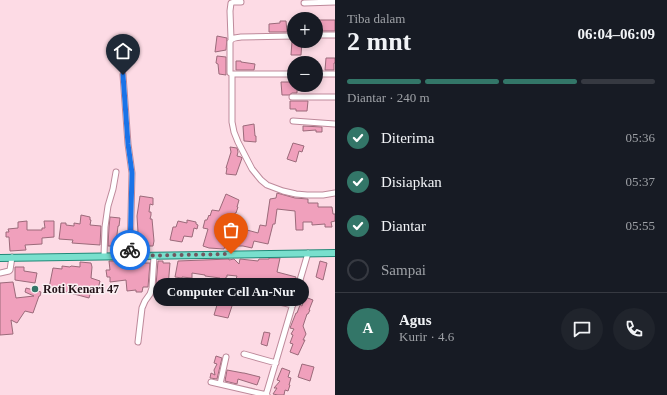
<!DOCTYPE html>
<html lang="id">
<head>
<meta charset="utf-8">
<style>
	:root { --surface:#171b24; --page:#20242c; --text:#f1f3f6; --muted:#9ea1a6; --line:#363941; --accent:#337668 }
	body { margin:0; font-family:Georgia,serif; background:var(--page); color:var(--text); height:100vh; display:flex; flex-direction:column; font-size:15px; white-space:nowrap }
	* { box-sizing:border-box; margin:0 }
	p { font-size:13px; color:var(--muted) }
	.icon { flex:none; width:22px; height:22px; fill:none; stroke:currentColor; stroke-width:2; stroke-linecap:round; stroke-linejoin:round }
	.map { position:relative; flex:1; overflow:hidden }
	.panel { display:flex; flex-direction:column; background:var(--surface); width:332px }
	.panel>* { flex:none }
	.tools { position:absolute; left:287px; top:12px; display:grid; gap:8px }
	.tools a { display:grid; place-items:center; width:36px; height:36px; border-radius:50%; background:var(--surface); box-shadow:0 2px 6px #0003; font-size:20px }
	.pin { position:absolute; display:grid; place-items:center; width:34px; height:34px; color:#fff; margin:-41px -17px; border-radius:50% 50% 50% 0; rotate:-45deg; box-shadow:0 0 4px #0007 }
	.pin .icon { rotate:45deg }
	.courier { position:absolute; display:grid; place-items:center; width:40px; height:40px; margin:-20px; border:3px solid #1a73e8; border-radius:50%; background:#fff; color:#222; box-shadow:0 1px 5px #0007 }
	.bubble { position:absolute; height:28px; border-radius:14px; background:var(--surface); box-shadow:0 2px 6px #0003; font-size:13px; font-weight:700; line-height:28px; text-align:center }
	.overview em { font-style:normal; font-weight:700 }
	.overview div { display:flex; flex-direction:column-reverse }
	.overview { display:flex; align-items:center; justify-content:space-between; height:68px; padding:0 12px }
	h1 { font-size:26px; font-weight:700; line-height:30px }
	.bar { display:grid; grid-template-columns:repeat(4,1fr); gap:6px 4px; align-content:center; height:48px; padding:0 12px }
	.bar i { height:5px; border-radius:3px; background:var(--line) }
	.bar .on { background:var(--accent) }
	.bar p { grid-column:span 4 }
	.line { display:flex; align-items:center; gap:10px; padding:0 12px; border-top:1px solid var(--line) }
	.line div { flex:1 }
	.round { display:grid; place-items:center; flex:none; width:42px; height:42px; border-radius:21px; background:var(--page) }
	ol { padding:0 12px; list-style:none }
	li { display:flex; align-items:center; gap:12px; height:44px }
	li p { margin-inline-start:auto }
	li .icon { padding:4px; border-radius:50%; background:var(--accent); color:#fff; stroke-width:4 }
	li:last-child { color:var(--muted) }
	li i { width:22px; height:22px; border:2px solid var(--line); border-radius:50% }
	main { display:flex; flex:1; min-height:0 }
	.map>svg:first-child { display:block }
</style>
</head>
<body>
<main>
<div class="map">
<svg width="335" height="395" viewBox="0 0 335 395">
	<rect width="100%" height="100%" fill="#fddbe5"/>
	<path fill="#f0a0bc" stroke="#9b6a7a" d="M317,20H335V31H316Z
		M280,21H286L287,32H269V24L280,23Z
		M217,36L227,38L226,50L215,52Z
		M292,41H302L301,55H291Z
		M217,56L226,57V75L219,74L218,64L216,63Z
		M326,58H335V63H334V70H325Z
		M236,61H241V62L255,64L254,70H236Z
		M290,80H294V85H305L304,91L297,90V93H292L289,95H282L281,82H290Z
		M290,101H308L307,111H296V109H290Z
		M254,124L255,136H256V142L244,141L243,126Z
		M303,126L322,127V132H316V130L303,131Z
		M293,143L304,146L302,152L299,151L296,162L287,159Z
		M230,147L237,148L238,152L237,156L241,157L242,158L236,175L226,174L227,168H226L231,152Z
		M277,193L295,198L308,199V203H318V207H332L333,214H335V221L331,222L332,227H325V224L312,225V222H303V230H296L295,211L277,209L275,224H273L268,244L254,241L252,248L243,246H236L240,226L247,228V230L258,233L260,225L266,226L270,199L276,198Z
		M226,194L239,200L237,207H238L236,213H235L224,249L209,248L203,246L208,229L203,228L205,220H207L209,215L210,216L212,210L219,211Z
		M140,196L153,198V205L150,204L149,212H151V215L150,219H152L154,241L153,246H147V248L141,249H134L135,232H138L137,216Z
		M81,215L90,217V220H91L90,225L101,226L100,245L72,243L73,240L59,239L61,223H66V225L74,226V223L80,224Z
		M110,217L120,218L119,226H118L116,243L113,242V246H108L109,227Z
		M187,220L196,222V224L198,225L197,229L194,228L192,237L184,236L182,242L170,240L173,227H176L178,221L187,223Z
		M27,221V230H42V228H45L44,221H54V237L42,238V244L25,245L26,250L10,251L9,237H6V232H9L8,229L18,228V222Z
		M269,258H280L277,272L296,277L295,283L283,280L277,296L270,295L271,294L257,291V293L233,288L237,276L227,275V277H226L224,284L233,285L232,296L235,297L228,318L214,315L217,305H218L221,293H218L220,278L205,276V275L192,273V278L182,277V278L175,277L178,261L229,259V260L234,259L239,264L240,259L258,261L259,259H269Z
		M109,261H119V264L125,263V266H135V263H150L148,287H143L142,292H136V290L127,291L126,280L110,282V277H107L106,270H110Z
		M158,261H163V263H170L168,287L156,285Z
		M320,261L327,263L323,280L316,277Z
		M80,262L91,263L92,267L91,278L100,281L98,289L92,287L89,298L59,290L49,288L53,268L62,269V266L70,267L71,266L80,267Z
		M15,267H24V271L37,273L35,283L15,280Z
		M13,282L16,298L34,296L25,292L26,288L41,292L40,296H39L33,313L25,311L17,323L11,320L13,334L0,335V283Z
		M190,290L205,294L202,305L189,302L190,299L188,298Z
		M305,297L313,300L309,310H310L308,314H307L303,326L306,334L303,340H305L298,355L290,352L293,344L290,343L293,335L291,334L294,329L290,328L296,313H297L300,305L302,306Z
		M264,332L270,333L267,346L261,344Z
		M216,356L222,358L217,379L210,378L211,373L215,375L214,370L217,364L214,363Z
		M302,364L314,367L310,381L298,377Z
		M282,368L290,371L288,377L291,378L289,385H290L288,391L285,390L284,395H278L273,394L277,388H274L280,381L277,380Z
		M227,370L243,373H244L260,377L257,385L238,379L237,384L225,381Z"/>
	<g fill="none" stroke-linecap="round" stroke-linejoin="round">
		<defs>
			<path id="minor" d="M304,3L335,2
				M316,35H335
				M294,36L241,37C236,38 232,37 230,42V73L232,74V122L234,132L238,142L252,169L261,180L267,185L283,191L296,194L307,195H323L335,193
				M231,39L230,11L231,3L234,2H241
				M232,74H294
				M316,74H335
				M123,75L128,144L132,173L130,256
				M292,97H335
				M293,121L335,124
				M104,256L105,227L108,206L113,189L116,172
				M0,273L9,271L10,270L12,257
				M248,295L293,305
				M138,342L142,308L145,301L150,294L152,288L154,256
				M244,354L276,363
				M211,382L267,395
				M220,384L226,357
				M266,395L308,253"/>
			<path id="major" d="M0,258L335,253"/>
		</defs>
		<use href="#minor" stroke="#be8a9b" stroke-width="7"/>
		<use href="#major" stroke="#218978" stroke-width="8"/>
		<use href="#minor" stroke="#fff" stroke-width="5"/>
		<use href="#major" stroke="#79dfcd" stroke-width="6"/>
	</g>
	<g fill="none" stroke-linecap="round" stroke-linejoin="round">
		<path stroke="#705860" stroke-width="4" stroke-dasharray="0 7.2" d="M130,250V256L231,254"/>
		<path stroke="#1a73e8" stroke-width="5" d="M123,75L128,144L132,173L130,250"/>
	</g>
	<circle fill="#337668" stroke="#faeff2" stroke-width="1.5" cx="35" cy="289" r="4"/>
	<g text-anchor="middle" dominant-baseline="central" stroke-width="3" stroke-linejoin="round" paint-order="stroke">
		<g font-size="12" font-weight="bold" fill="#241218" stroke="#faeff2" text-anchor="start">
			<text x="43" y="289">Roti Kenari 47</text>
		</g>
	</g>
</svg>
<div class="tools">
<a>+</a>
<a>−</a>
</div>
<div class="pin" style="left:231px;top:254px;background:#ea580c"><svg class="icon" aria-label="bag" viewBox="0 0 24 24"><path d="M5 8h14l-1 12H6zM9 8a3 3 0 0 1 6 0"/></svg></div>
<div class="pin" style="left:123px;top:75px;background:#1f2937"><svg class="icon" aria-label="home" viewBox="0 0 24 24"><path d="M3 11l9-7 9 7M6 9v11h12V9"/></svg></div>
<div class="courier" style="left:130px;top:250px"><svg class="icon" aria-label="bike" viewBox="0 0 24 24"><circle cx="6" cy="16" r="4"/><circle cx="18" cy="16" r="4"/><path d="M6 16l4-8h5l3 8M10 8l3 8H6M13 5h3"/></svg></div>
<div class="bubble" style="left:153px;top:278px;width:156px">Computer Cell An-Nur</div>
</div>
<section class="panel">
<div class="overview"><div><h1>2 mnt</h1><p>Tiba dalam</p></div><em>06:04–06:09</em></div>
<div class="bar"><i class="on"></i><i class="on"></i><i class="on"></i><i></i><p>Diantar · 240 m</p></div>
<ol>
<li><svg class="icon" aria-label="check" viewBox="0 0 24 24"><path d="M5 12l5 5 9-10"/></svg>Diterima<p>05:36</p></li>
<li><svg class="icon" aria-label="check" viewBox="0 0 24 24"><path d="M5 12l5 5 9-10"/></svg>Disiapkan<p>05:37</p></li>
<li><svg class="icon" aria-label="check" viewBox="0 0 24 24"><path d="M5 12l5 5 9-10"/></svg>Diantar<p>05:55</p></li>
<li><i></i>Sampai</li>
</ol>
<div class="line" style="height:72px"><b class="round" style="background:var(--accent);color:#fff">A</b><div><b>Agus</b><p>Kurir · 4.6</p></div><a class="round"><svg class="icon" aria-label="chat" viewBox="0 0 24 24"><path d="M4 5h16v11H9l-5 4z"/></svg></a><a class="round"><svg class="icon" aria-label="phone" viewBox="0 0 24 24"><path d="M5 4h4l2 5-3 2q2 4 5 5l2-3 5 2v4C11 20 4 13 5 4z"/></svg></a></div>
</section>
</main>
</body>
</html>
